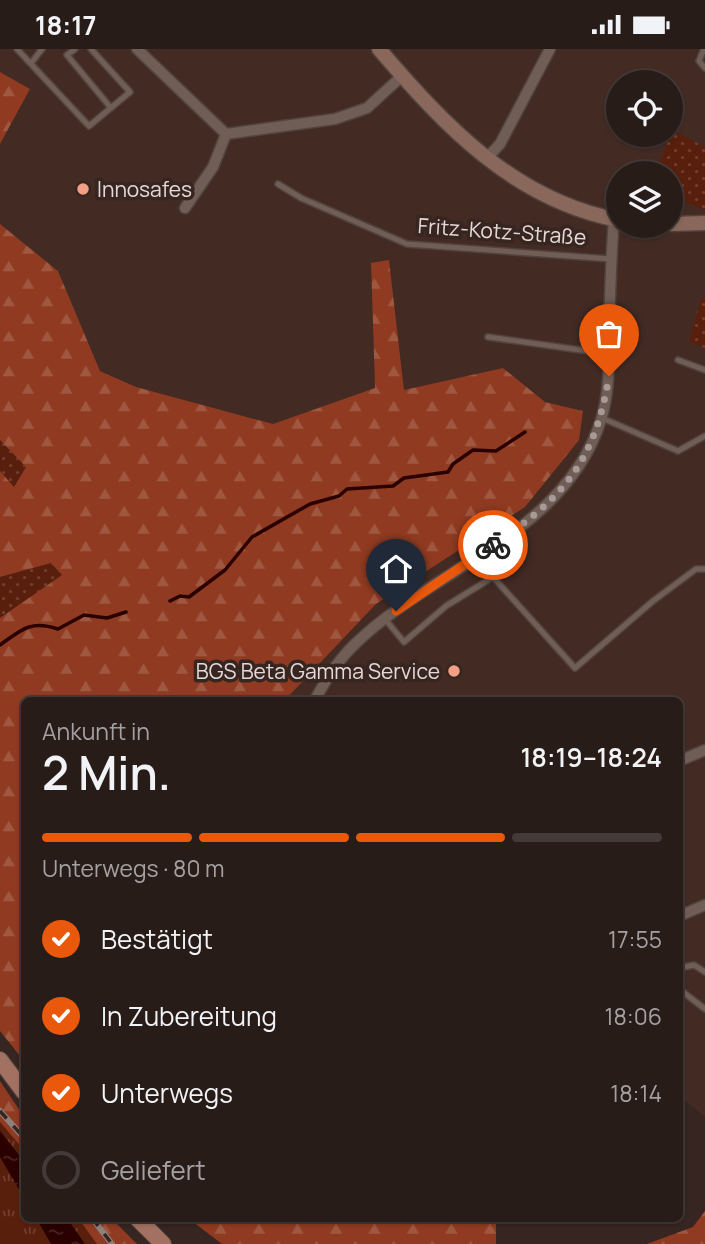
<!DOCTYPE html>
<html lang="de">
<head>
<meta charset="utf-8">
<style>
	:root { --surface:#281c18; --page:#302521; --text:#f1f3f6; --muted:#a5a1a2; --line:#443a37; --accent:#ea580c }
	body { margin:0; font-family:Manrope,sans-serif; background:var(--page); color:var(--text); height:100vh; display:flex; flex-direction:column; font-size:26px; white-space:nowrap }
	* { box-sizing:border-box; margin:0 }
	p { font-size:23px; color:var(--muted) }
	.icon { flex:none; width:38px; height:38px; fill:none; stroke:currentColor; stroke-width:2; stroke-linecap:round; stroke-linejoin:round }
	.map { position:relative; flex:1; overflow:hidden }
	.side { position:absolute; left:21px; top:648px; width:662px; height:525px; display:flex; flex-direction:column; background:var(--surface); border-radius:10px; box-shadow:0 2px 5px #0004,0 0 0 2px var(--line) }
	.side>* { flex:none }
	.fabs { position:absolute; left:606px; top:21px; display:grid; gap:14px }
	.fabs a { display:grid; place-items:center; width:77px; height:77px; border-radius:50%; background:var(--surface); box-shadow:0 2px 5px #0004,0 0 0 2px var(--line); font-size:35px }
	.pin { position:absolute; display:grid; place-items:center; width:60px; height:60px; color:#fff; margin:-72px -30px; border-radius:50% 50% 50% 0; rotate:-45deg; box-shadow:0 0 7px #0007 }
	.pin .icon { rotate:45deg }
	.courier { position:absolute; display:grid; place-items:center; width:70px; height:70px; margin:-35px; border:5px solid #ea580c; border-radius:50%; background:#fff; color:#222; box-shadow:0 2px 9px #0007 }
	.overview em { font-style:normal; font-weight:600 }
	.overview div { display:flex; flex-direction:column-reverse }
	.overview { display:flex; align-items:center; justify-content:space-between; height:119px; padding:0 21px }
	h1 { font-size:46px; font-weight:600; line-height:52px }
	.bar { display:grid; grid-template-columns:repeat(4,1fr); gap:10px 7px; align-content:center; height:84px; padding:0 21px }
	.bar i { height:9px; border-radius:5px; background:var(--line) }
	.bar .selected { background:var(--accent) }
	.bar p { grid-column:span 4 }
	ol { padding:0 21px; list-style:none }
	li { display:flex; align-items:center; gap:21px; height:77px }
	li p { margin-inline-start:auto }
	li .icon { padding:7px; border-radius:50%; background:var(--accent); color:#fff; stroke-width:4 }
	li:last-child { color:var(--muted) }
	li i { width:38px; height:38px; border:4px solid var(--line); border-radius:50% }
	.status { display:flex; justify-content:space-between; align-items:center; height:49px; padding:0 35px; background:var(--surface); direction:ltr }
	.status svg { height:19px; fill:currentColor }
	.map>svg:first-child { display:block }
</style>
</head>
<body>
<div class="status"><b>18:17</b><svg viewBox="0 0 49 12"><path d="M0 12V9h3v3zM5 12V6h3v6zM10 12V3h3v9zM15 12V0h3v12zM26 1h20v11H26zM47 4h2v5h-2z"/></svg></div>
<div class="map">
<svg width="705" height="1195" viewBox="0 0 705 1195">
	<defs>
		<pattern id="grass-dots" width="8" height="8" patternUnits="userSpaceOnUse" patternTransform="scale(1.75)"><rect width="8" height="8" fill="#591f0d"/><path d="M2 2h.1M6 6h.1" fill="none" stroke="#713f2f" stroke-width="1.8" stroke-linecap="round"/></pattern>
		<pattern id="forest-firs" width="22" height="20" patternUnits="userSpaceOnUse" patternTransform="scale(1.75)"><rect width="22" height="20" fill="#903b21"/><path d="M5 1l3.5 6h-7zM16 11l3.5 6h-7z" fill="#9f5740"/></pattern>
		<pattern id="park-tufts" width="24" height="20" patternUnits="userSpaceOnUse" patternTransform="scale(1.75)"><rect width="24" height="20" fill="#591f0d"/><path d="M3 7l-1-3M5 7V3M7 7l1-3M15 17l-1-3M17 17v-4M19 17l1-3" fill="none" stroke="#713f2f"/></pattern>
		<pattern id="water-ripples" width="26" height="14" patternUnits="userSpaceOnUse" patternTransform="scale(1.75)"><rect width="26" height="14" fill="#2a0100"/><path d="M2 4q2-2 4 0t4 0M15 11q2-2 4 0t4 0" fill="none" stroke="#492524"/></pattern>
	</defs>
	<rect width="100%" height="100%" fill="#362520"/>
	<path fill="#432b24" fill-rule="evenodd" d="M0,0H705V1068L679,1046V651H285L376,555L525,458L583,362L545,353L503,319L404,341L389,212L371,215L375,339L273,375L136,338L100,322L58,222L0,175V95L30,40L0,23ZM618,33H670V86H618ZM618,124H670V177H618Z"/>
	<path fill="url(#grass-dots)" d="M673,81L705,98V161L670,147V124H654Z
		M701,250L705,251V299L689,293Z
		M0,391L26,418L14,439L0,422Z
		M51,514L63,527L0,569V528Z"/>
	<path fill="url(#forest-firs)" d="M0,23L30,40L0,95Z
		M0,175L58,222L100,322L136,338L273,375L375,339L371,214L389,211L404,341L503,319L545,353L583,362L579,391L525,458L376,555L285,651H24V1012L0,982V569L62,526L51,514L0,528V422L14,438L26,418L0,391Z
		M0,1032L24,1068V1169H111L137,1195H0Z
		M705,1162V1195H647L693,1178Z
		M188,1169H496V1195H222Z"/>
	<path fill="url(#park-tufts)" d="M0,1073L24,1101V1169H78L97,1195H0Z"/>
	<path fill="url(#water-ripples)" d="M0,1082L24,1112V1149L0,1108Z
		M36,1169H67L85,1195H51Z"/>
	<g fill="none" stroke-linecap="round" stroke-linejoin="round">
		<path stroke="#2a0100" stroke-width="3.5" d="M170,552L180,547L189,548L225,521L252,488L310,455L339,447L347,440L393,437L404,429L448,423L453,415L473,401L496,402L525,383
			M0,596C22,580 31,571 58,580L84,566L107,569L126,563"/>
		<defs>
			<path id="lane" d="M17,0L89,77L130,43L91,0
				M75,0L67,6L111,59
				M704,0L699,12L705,19
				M32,13L42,0
				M278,135L301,149L407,195L611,210
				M488,288L609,305
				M678,311L705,321
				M602,369L678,402L705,387
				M385,570L404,593L446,557L493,528L575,619L653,552L696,520H705
				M679,919L694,916L705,923
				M679,940L705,960"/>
			<path id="street" d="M137,0L226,85L335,70L367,59L402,27
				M486,110L500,95L550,0
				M185,159L213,118L226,85
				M315,651C325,632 338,611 355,595C433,519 565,485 601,371C610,342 609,311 609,281C610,244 611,207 614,170
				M679,712L705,701
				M679,867L705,856"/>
			<path id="secondary" d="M379,0C445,77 514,151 618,171
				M670,175L705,174"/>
			<path id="primary" d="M0,1011L24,1043
				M137,1169L163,1195"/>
		</defs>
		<use href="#lane" stroke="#51433e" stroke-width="8"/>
		<use href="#street" stroke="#51433e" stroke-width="13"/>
		<use href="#secondary" stroke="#51433e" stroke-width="17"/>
		<use href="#primary" stroke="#51433e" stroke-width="18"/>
		<use href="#lane" stroke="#705d56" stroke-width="5"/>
		<use href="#street" stroke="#705d56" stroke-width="10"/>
		<use href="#secondary" stroke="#89675b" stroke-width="14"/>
		<use href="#primary" stroke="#a27161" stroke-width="16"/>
		<defs>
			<path id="rail" d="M0,1062L24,1089
				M92,1169L112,1195"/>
		</defs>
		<use href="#rail" stroke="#8d7f7a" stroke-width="6"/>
		<use href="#rail" stroke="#362520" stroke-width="3.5" stroke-dasharray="10" stroke-linecap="butt"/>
	</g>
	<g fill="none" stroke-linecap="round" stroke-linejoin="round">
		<path stroke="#a89a96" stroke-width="7" stroke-dasharray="0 12.6" d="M493,496C564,449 595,412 609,327"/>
		<path stroke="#ea580c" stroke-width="9" d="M396,562L493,496"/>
	</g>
	<g fill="#f39f85" stroke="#362520" stroke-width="2.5">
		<circle cx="83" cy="140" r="7"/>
		<circle cx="454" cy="622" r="7"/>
	</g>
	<g text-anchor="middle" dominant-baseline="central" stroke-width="7" stroke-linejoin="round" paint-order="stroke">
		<g font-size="21" fill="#e5d9d5" stroke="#362520" text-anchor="start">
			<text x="97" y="140">Innosafes</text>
			<text x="440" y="622" text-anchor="end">BGS Beta Gamma Service</text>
		</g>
		<g font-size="21" fill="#e5d9d5" stroke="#362520">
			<text transform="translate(502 182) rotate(4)">Fritz-Kotz-Straße</text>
		</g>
	</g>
</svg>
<div class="fabs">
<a><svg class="icon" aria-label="locate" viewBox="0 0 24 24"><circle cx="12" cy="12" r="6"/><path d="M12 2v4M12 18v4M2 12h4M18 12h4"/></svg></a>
<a><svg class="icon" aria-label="layers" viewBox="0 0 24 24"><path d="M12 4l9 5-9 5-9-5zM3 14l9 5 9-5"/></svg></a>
</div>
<div class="pin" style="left:609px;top:327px;background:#ea580c"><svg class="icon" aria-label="bag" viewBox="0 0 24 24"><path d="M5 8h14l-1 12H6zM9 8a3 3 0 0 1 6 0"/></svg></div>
<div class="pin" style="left:396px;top:562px;background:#1f2937"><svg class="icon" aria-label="home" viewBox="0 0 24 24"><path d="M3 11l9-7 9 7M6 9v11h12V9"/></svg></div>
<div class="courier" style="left:493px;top:496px"><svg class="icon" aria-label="bike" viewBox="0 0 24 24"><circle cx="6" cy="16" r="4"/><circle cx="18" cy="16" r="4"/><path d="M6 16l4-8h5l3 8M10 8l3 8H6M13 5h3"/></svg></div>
<section class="side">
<div class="overview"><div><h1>2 Min.</h1><p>Ankunft in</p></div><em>18:19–18:24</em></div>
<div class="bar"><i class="selected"></i><i class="selected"></i><i class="selected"></i><i></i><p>Unterwegs · 80 m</p></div>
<ol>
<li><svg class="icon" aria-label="check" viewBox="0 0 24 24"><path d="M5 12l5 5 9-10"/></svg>Bestätigt<p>17:55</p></li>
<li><svg class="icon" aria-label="check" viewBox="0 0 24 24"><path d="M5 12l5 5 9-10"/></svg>In Zubereitung<p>18:06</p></li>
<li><svg class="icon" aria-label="check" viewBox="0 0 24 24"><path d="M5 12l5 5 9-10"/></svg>Unterwegs<p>18:14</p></li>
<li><i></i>Geliefert</li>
</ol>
</section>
</div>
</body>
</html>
